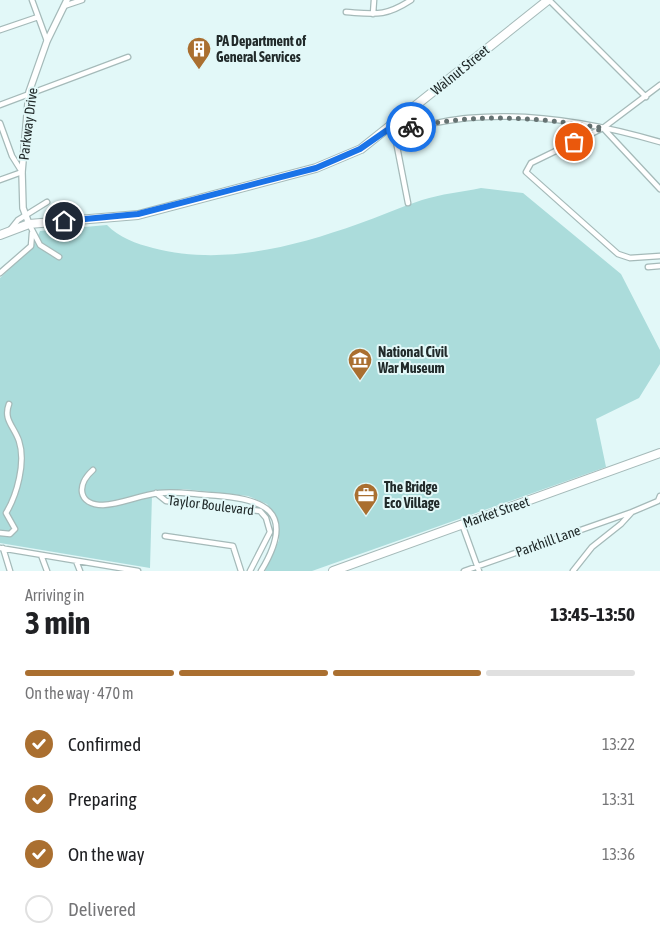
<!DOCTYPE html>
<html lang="en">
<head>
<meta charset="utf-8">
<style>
	:root { --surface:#fff; --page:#f2f2f2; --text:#202124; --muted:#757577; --line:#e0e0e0; --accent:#aa6f30 }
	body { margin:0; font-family:"Asap Condensed",sans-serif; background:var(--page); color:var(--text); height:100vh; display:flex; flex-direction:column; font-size:19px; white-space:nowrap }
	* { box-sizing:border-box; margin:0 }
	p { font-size:16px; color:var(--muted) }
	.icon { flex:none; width:28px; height:28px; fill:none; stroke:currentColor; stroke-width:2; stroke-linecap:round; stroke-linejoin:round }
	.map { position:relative; height:571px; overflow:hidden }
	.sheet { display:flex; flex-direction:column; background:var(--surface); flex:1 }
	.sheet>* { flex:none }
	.pin { position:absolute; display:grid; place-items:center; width:42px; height:42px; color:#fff; margin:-21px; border:2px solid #fff; border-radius:50%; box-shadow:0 1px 5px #0007 }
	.courier { position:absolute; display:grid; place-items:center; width:50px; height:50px; margin:-25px; border:4px solid #1a73e8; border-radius:50%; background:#fff; color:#222; box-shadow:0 1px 6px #0007 }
	.overview em { font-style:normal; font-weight:700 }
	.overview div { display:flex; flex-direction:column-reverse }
	.overview { display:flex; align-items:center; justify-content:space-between; height:85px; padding:0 25px }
	h1 { font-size:32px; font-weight:700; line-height:38px }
	.bar { display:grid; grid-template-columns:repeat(4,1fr); gap:8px 5px; align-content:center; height:60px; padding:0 25px }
	.bar i { height:6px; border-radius:4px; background:var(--line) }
	.bar .selected { background:var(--accent) }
	.bar p { grid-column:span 4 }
	ol { padding:0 25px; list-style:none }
	li { display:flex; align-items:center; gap:15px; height:55px }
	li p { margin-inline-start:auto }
	li .icon { padding:5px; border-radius:50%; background:var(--accent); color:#fff; stroke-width:4 }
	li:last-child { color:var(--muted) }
	li i { width:28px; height:28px; border:2px solid var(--line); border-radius:50% }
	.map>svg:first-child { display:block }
</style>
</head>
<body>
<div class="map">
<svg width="660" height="571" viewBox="0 0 660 571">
	<rect width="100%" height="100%" fill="#e2f8f8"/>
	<path fill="#abdcdb" d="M481,188L523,193L621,274L660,350V364L639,398L596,419L606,467L312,571H265L279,540V529L277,518L267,504L248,496L183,489L152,495L150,568L0,543V278L33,247L40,231L107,225C118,237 137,244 153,248C222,266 293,247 358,224C379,217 400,207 422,200C441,194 462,192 481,188Z"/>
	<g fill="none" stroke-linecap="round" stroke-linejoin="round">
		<defs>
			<path id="minor" d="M32,0L47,41
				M549,0L646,97
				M64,6L82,0
				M346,12C375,14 385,17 411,0
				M373,14L374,0
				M0,30L38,17
				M660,85L603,128L531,163L526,172L618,254L630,258L660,256
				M0,105L128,57
				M0,123L12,156L22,172L0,180
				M604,129L660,189
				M408,203L393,126C418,129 443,120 468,118C531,112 599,124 660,142
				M29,224L40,245L59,257
				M10,230L18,220L47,202
				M648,267L660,266
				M0,273L31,246L32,233
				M93,470C76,485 78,505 103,505C122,504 140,495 159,493C175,491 192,494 208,495C264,498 298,510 261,571
				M156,493L166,501L260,511L266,518L270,532L250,571
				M462,524L479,571
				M0,533L10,534L15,529L6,513C17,495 26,462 19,441C14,426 3,420 9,404
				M165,536L233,546L241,571
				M0,548L138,571
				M3,548L10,571
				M41,555L47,571
				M76,561L80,571
				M464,571L632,512
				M573,571L592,547L621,524L632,512L658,501L660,496"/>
			<path id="tertiary" d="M29,224L23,208L22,172L29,92L47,41L67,0"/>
			<path id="primary" d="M0,235L29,224L138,215L316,168L361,149L548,0
				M333,571L660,453"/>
		</defs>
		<use href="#minor" stroke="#a5bab9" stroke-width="7"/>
		<use href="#tertiary" stroke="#a5bab9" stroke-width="8"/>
		<use href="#primary" stroke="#a5bab9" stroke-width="10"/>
		<use href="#minor" stroke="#fff" stroke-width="4.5"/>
		<use href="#tertiary" stroke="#fff" stroke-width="5.5"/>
		<use href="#primary" stroke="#fff" stroke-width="8"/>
	</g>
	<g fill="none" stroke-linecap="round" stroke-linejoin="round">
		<path stroke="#657272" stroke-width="5" stroke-dasharray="0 9" d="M411,127C480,113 535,117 603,128L574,142"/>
		<path stroke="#1a73e8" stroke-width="6" d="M64,221L138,214L316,168L360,149L393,126L411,127"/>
	</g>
	<defs>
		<symbol id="building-pin" viewBox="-11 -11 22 30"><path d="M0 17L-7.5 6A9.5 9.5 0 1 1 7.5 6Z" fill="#aa6f30" stroke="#e2f8f8"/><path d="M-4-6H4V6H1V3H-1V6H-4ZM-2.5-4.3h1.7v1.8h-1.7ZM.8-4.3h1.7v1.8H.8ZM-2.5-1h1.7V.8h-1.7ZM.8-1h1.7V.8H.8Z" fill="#fff"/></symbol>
		<symbol id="museum-pin" viewBox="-11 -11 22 30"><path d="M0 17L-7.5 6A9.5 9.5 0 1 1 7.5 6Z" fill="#aa6f30" stroke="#e2f8f8"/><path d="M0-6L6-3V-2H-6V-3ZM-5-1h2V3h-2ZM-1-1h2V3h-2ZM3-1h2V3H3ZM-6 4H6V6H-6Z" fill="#fff"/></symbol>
		<symbol id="office-pin" viewBox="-11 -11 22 30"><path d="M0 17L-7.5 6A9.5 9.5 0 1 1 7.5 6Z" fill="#aa6f30" stroke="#e2f8f8"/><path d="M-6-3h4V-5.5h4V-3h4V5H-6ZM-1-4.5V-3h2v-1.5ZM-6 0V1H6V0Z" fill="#fff"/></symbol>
	</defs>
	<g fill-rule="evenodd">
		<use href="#building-pin" x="185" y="35" width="28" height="38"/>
		<use href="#museum-pin" x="346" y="346" width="28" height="38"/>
		<use href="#office-pin" x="352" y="481" width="28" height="38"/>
	</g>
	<g text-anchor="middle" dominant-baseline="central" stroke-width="4" stroke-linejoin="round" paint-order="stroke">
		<g font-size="14" font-weight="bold" fill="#212a2a" stroke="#e2f8f8" text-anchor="start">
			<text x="216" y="41">PA Department of<tspan x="216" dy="16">General Services</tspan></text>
			<text x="378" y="352">National Civil<tspan x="378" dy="16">War Museum</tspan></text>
			<text x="384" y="487">The Bridge<tspan x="384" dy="16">Eco Village</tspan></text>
		</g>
		<g font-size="14" fill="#212a2a" stroke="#e2f8f8">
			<text transform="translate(460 70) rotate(-39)">Walnut Street</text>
			<text transform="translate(28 124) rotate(-83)">Parkway Drive</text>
			<text transform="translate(211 505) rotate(7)">Taylor Boulevard</text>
			<text transform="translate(496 512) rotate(-19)">Market Street</text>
			<text transform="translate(548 541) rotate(-20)">Parkhill Lane</text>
		</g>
	</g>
</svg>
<div class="pin" style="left:574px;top:142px;background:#ea580c"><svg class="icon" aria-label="bag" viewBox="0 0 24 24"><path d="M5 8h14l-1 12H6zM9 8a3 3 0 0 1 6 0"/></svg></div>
<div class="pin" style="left:64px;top:221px;background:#1f2937"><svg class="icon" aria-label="home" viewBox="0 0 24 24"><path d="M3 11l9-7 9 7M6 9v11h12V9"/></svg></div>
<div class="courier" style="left:411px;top:127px"><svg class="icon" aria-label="bike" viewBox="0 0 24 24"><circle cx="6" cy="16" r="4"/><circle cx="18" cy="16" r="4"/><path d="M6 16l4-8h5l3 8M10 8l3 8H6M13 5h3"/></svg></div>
</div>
<section class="sheet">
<div class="overview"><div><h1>3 min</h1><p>Arriving in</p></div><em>13:45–13:50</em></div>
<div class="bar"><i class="selected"></i><i class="selected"></i><i class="selected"></i><i></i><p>On the way · 470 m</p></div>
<ol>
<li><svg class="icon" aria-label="check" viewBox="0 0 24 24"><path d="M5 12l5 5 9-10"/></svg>Confirmed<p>13:22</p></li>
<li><svg class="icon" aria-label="check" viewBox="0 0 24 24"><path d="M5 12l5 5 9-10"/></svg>Preparing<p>13:31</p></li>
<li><svg class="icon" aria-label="check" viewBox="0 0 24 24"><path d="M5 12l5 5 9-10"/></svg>On the way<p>13:36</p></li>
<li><i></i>Delivered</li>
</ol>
</section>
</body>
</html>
